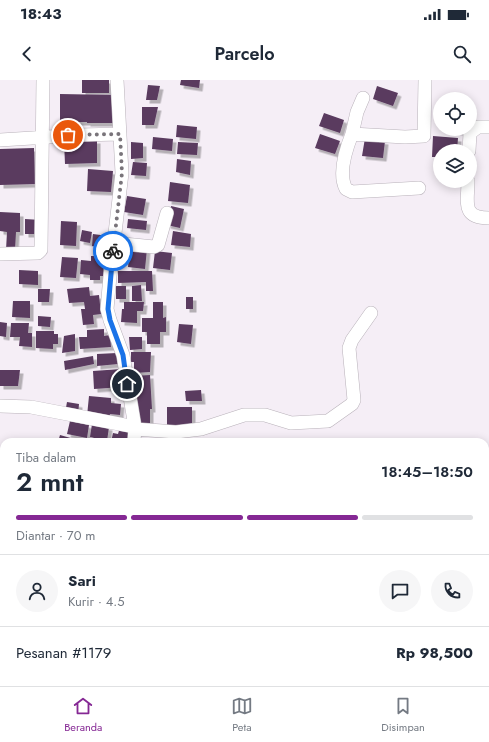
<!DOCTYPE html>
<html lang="id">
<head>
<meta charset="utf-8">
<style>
	:root { --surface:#fff; --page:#f6f6f7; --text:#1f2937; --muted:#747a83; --line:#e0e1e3; --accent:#852894 }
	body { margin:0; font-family:Jost,sans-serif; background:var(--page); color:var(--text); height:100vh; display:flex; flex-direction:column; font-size:15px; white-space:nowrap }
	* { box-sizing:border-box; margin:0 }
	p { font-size:13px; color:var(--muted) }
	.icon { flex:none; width:22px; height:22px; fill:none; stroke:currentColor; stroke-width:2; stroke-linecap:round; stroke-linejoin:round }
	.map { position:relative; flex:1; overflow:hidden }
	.details { position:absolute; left:0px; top:358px; width:489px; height:248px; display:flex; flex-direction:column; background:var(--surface); border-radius:12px 12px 0 0; box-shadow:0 2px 10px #0003 }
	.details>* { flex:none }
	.buttons { position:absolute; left:433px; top:12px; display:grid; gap:8px }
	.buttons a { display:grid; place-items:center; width:44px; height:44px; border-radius:50%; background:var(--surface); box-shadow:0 2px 10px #0003; font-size:20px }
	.pin { position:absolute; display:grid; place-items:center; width:34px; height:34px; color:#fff; margin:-17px; border:2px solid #fff; border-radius:50%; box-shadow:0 1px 4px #0007 }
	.courier { position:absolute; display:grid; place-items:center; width:40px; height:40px; margin:-20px; border:3px solid #1a73e8; border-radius:50%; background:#fff; color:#222; box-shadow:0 1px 5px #0007 }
	.headline em { font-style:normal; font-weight:600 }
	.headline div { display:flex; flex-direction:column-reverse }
	.headline { display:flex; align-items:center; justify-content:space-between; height:68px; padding:0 16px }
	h1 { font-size:26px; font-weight:600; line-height:30px }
	.bar { display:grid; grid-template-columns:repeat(4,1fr); gap:6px 4px; align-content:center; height:48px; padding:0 16px }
	.bar i { height:5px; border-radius:3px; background:var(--line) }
	.bar .active { background:var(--accent) }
	.bar p { grid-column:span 4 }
	.line { display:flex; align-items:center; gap:10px; padding:0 16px; border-top:1px solid var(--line) }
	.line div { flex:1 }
	.round { display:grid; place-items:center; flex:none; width:42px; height:42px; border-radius:21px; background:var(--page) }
	.status { display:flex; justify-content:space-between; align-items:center; height:28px; padding:0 20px; background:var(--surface); direction:ltr }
	.status svg { height:11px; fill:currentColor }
	header { display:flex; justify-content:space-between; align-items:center; height:52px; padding:0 16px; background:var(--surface); font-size:18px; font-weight:600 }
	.tabs { display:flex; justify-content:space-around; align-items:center; height:56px; border-top:1px solid var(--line); background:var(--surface); font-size:11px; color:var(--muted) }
	.tabs a { display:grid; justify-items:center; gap:2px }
	.tabs .active { color:var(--accent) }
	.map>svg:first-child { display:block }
</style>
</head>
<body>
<div class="status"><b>18:43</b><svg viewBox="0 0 49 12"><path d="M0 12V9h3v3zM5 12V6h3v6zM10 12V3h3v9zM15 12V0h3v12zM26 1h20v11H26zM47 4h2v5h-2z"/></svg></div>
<header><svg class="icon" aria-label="back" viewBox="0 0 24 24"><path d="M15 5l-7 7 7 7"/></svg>Parcelo<svg class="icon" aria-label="search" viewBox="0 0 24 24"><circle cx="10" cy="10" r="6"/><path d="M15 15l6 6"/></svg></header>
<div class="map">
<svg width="489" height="606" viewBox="0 0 489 606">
	<defs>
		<filter id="shadow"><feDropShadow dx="3.5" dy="3.5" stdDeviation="0" flood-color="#0004"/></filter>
	</defs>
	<rect width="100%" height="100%" fill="#f5eef6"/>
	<path fill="#5a3b5f" filter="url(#shadow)" d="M82,0H109V13H82Z
		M181,0H200L199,8L180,5Z
		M148,5L160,6L157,20H146Z
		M377,6L398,13L393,26L373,19Z
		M60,14L114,15V43H87V36V42H60Z
		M142,27H158L154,45H142Z
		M324,33L344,40L340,53L319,46Z
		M177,45L197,47L196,59L176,57Z
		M446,49H461L460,52Z
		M320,54L340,61L335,74L315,68Z
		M433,56L458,58L457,71H440V77H432Z
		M153,57L173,59L172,71L152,69Z
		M365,58L385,61L383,78L362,76Z
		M97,60V83L65,84L64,61Z
		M131,62L143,63V78L131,79Z
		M178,62L198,63L197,75L177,74Z
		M34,68L35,104L0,105V69Z
		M177,79L191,81L190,95L176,92Z
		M133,82L147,83L146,96L131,95Z
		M88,89L113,91L111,112L87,111Z
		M170,102L190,105L188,123L168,121Z
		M127,116L146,119L143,135L124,132Z
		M171,126L184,129L180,148L167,145Z
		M0,132L20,133V152H16L15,170H6L7,152L0,151Z
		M25,139L41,140L40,154H25Z
		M128,139L147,141L146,150L127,148Z
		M61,141L77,142L76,166L60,165Z
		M82,150L92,152L90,163L80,161Z
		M173,151L191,154L190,167L171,165Z
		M93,154L108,156L106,168L92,166Z
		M130,167L147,169L145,189L128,187Z
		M155,171L172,173L170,190L153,188Z
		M91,176H101V181H104L103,196H100V200H90V195L80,194L81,180L91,181Z
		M62,177L78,178L76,198L60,197Z
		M19,190L38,191V205L19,204Z
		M118,191H152L153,211H146V202L118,203Z
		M141,205L142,221H132V206Z
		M116,206H126V219H116Z
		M89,207L90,216L99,215L101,234L93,235L94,244L83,245L81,229H85L84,222L69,223L67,209Z
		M38,209H50L49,222H38Z
		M186,217H193V229H186Z
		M13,221H30V238L12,237Z
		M124,222H144L143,231H137V243L121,242L122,229H124Z
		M153,222H163V238L166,237V252H160V264H147V252H142V238H153Z
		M38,236L51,237L50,247L38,246Z
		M0,242L7,243L6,257L0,256Z
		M11,243H29L28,253H32V267L19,266L20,257H10Z
		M179,244L193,245L191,264L177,262Z
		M104,249V256L110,255L111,267L80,269L79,257H87V250Z
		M36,251H54V254H58V264H53V269L36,268Z
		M75,254V271L62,273L64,256Z
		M129,257H142V269L130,270Z
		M131,272H151L150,292L134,293V282H131Z
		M117,273L118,284L97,286V274Z
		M93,276L94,284L65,290L64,281Z
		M121,289L122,307L94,309L93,291Z
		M0,290H20L18,306H0Z
		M150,295L152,329H150V343H137V310H133L132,296Z
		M201,310L202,321H186L185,311Z
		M89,316L111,318V323L121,324L120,335L110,334L109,338L87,336Z
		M67,322L79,324L78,335L65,333Z
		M167,327H192V346H167Z
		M70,341L89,345L87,358L67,354Z
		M92,344L109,347L107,361L90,357Z
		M120,347L130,349V362H111L113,353L118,354Z
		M60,355L74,359L73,362H58Z
		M3,471L4,472V486L0,484Z
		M0,497H3L1,507H0Z
		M0,518H3L1,531L0,530Z
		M6,602H17V606H6Z
		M19,602H34V606H19Z
		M51,602H83V606H51Z
		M90,602H115V606L98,605Z
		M126,602H137L136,606H125Z
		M139,602H155L153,606H137Z
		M160,602H179L178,606L160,605Z
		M191,602H203V604Z"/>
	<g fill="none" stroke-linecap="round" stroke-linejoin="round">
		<defs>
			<path id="minor" d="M117,0L122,93L110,196L107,229L110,240L123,275L135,347L134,362
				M352,54L357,32L363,18
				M0,60L80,55L120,54
				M469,71L470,53L478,47H489
				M468,101C468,122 461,138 489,138
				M419,108L352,112L346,109C338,94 346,69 352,54L405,57L424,56L425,0
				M114,163L154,167L158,165L167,133
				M0,174L38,173L41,170L43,0
				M0,326L31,327L135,347
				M135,349L176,352L201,349L244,335H265L291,343L328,341L352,324L354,320L349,268L352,260L371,233
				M39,606L40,602
				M119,606L120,602"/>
		</defs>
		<use href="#minor" stroke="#b9b2ba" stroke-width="14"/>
		<use href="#minor" stroke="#fff" stroke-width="13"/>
	</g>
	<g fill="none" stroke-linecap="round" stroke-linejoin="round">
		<path stroke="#79747a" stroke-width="4" stroke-dasharray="0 7.2" d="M68,55L120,54L122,93L113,171"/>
		<path stroke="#1a73e8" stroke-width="5" d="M113,171L108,229L110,240L123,275L127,304"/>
	</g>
</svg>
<div class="buttons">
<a><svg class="icon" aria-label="locate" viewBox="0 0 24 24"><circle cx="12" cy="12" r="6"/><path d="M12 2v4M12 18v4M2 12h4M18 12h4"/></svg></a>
<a><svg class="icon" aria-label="layers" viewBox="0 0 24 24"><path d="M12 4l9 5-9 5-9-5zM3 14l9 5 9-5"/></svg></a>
</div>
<div class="pin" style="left:68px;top:55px;background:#ea580c"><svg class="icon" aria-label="bag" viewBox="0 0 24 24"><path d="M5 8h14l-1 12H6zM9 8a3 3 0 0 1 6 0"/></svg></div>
<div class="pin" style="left:127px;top:304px;background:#1f2937"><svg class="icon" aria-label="home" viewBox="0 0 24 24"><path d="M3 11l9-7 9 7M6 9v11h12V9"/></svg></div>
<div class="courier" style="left:113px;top:171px"><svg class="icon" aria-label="bike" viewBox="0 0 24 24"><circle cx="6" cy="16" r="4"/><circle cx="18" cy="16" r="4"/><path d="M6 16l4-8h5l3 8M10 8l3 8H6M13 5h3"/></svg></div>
<section class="details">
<div class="headline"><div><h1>2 mnt</h1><p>Tiba dalam</p></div><em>18:45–18:50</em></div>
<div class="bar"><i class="active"></i><i class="active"></i><i class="active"></i><i></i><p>Diantar · 70 m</p></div>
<div class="line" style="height:72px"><a class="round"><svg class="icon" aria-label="person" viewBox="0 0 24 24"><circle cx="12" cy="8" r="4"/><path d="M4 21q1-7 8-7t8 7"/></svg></a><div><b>Sari</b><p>Kurir · 4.5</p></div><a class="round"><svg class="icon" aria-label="chat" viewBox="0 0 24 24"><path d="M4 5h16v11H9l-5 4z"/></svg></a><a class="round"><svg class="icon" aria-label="phone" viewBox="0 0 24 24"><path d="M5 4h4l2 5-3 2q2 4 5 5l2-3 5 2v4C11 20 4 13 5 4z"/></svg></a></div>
<div class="line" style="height:52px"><div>Pesanan #1179</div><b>Rp 98,500</b></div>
</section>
</div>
<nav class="tabs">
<a class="active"><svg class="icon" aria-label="home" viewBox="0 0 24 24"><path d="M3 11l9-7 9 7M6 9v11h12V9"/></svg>Beranda</a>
<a><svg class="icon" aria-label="map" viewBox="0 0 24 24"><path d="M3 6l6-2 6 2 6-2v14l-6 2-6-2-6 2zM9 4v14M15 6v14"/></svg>Peta</a>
<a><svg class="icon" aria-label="saved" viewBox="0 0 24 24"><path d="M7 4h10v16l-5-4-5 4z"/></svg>Disimpan</a>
</nav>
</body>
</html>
